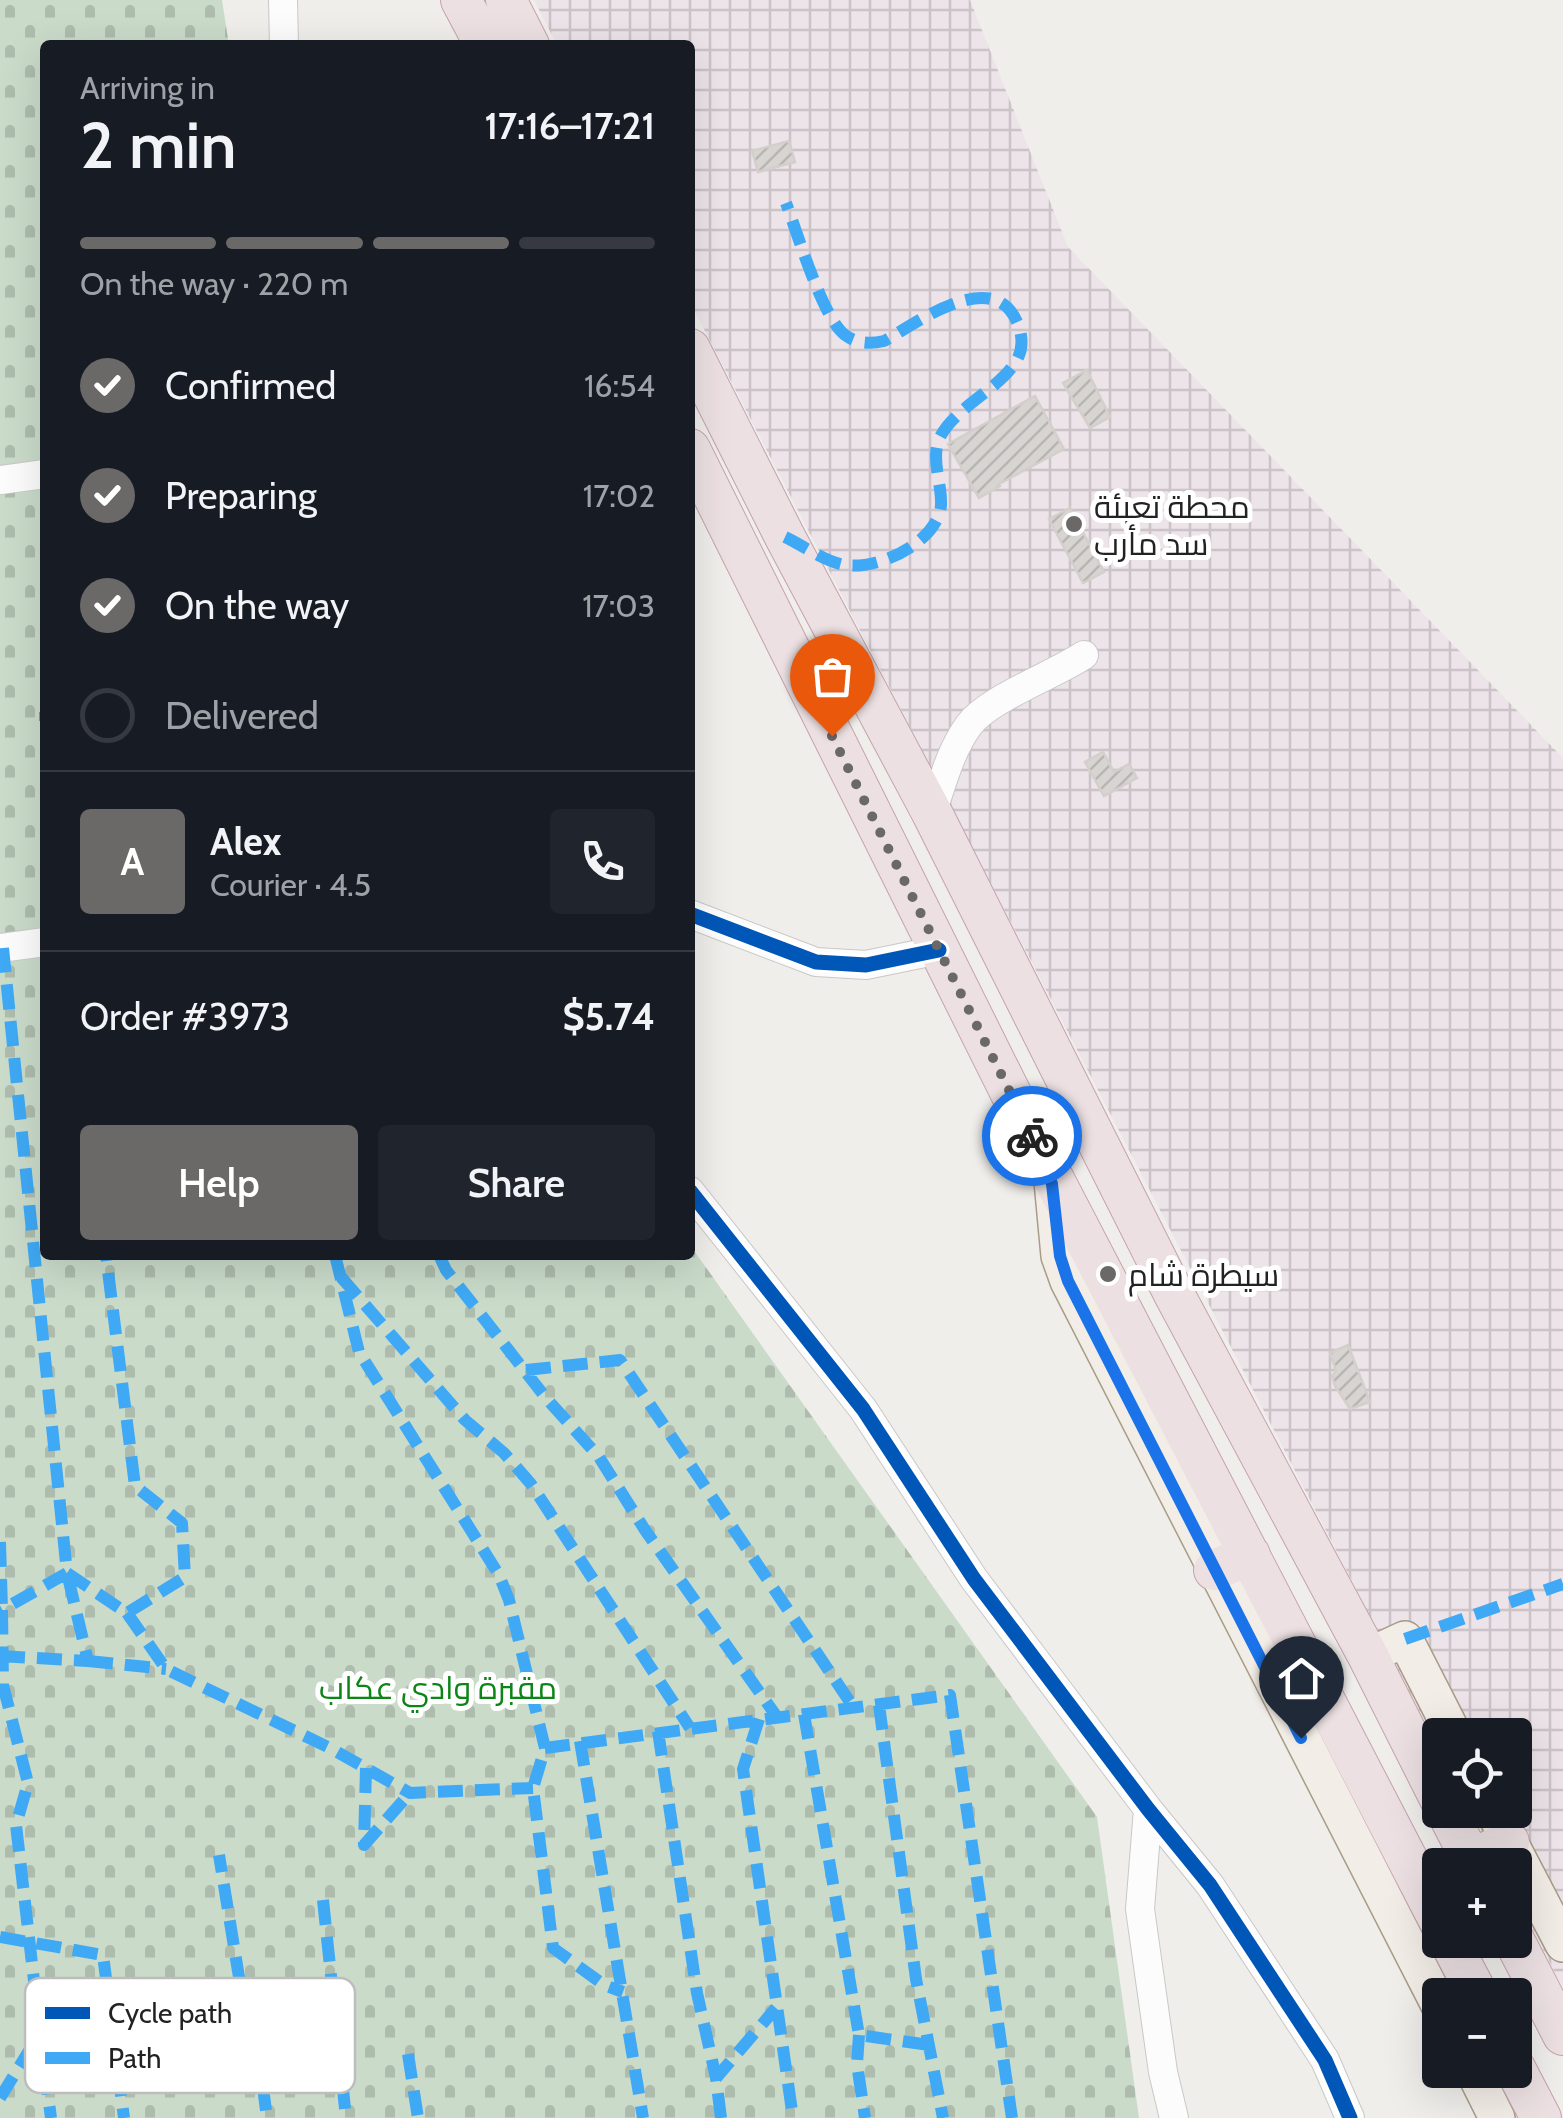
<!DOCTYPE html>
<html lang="en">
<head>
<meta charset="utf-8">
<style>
	:root { --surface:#171b24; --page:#20242c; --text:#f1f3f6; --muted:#9ea1a6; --line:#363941; --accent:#6a6968 }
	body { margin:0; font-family:Cabin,Cairo,sans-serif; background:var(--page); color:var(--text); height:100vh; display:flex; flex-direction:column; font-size:38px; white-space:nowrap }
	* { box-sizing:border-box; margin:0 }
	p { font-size:32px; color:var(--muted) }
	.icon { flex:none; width:55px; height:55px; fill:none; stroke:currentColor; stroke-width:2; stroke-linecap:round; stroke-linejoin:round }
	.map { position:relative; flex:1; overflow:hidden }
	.drawer { position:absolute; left:40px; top:40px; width:655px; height:1220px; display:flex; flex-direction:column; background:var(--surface); border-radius:10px; box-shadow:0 10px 40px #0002 }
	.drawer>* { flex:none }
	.tools { position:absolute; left:1422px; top:1718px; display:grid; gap:20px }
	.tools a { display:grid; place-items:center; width:110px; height:110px; border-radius:10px; background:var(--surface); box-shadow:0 10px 40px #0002; font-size:50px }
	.pin { position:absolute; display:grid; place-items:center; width:85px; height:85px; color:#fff; margin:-102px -42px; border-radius:50% 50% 50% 0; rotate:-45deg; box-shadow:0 0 10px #0007 }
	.pin .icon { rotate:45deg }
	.courier { position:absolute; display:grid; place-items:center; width:100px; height:100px; margin:-50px; border:8px solid #1a73e8; border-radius:50%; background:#fff; color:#222; box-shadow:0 2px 12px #0007 }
	.head em { font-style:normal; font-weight:600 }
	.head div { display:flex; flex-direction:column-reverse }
	.head { display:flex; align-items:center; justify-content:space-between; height:170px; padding:0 40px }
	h1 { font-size:65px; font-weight:600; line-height:75px }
	.bar { display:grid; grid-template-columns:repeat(4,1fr); gap:15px 10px; align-content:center; height:120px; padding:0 40px }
	.bar i { height:12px; border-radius:8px; background:var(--line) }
	.bar .selected { background:var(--accent) }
	.bar p { grid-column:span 4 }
	.line { display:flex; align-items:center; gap:25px; padding:0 40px; border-top:2px solid var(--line) }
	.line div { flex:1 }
	.round { display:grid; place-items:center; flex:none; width:105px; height:105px; border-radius:10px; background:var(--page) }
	ol { padding:0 40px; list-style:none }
	li { display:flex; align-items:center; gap:30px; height:110px }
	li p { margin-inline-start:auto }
	li .icon { padding:10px; border-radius:50%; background:var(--accent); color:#fff; stroke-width:4 }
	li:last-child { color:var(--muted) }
	li i { width:55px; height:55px; border:5px solid var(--line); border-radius:50% }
	.button { display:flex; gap:20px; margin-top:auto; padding:20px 40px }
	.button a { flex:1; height:115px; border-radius:10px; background:var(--accent); color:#fff; font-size:40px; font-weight:600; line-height:115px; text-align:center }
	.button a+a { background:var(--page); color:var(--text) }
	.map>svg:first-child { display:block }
</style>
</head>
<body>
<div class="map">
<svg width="1563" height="2118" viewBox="0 0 1563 2118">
	<defs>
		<pattern id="industrial-grid" width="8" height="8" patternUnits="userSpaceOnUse" patternTransform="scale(2.5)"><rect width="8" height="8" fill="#ede4e9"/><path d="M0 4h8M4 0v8" fill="none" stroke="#cbc3c8"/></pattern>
		<pattern id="cemetery-stones" width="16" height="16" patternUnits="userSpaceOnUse" patternTransform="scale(2.5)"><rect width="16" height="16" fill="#cadbca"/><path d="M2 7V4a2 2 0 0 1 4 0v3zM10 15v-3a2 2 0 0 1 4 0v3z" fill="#adbcad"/></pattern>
		<pattern id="building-hatch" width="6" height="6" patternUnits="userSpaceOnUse" patternTransform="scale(2.5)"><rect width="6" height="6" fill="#d7d4d2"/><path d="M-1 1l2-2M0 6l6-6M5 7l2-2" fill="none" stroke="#b8b6b4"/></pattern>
	</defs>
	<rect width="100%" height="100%" fill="#f0eeeb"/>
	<path fill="url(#industrial-grid)" d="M534,0H970L1068,247L1563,758V1988L1515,1895V1865H1499L1471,1810H1515V1735H1440V1751L690,302V45H557Z"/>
	<path fill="url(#cemetery-stones)" d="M0,0H222L229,45H45V1255H690V1245L1097,1817L1139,2118H0Z"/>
	<path fill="url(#building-hatch)" stroke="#d3d0cc" stroke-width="2.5" d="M789,141L795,162L758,172L752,151Z
		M1087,370L1110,417L1090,428L1063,383Z
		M1035,396L1064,449L999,484L1000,486L979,498L948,444Z
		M1070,508L1104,572L1083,583L1049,519Z
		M1103,752L1114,772L1129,764L1137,778L1104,796L1085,762Z
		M1348,1345L1370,1402L1350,1409L1335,1386L1332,1376L1336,1371L1330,1353Z"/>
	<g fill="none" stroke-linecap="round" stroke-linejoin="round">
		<defs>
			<path id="minor" d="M283,0L284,45
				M0,480L45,474
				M932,813C942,784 950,751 969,725C988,699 1054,675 1084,655
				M690,914L816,962L866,965L939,950
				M0,948L45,942
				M690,1191L863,1409L974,1579L1148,1809L1210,1885L1325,2060L1350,2118
				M1148,1809L1140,1909L1163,2072L1174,2118"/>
			<path id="major" d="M1052,1181L1059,1256L1068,1281L1440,2007
				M1368,1656L1405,1639L1454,1735
				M1493,1810L1563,1944
				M1473,2070L1497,2118"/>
			<path id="highway" d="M461,0L485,45
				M506,0L529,45
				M690,349L785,537L932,813L1174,1294L1368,1656L1440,1799
				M690,449L1047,1166L1440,1922
				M1214,1570L1250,1555
				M1446,1810L1474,1865
				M1471,1859L1509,1842
				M1449,1940L1478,1995
				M1514,1940L1563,2035
				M1515,2068L1541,2118"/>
		</defs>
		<use href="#minor" stroke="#c9c8c7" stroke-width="30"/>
		<use href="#major" stroke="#a79c86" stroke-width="38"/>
		<use href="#highway" stroke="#c5a2ac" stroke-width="42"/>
		<use href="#minor" stroke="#fdfcfc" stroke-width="28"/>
		<use href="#major" stroke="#f3ede7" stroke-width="35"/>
		<use href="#highway" stroke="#ece0e2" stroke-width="40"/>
		<path stroke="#3fa9f5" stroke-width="12" stroke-dasharray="25 12" stroke-linecap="butt" d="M785,537C802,545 821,559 840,564C874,573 938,543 941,505C942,483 930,458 940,437C956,407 996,391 1015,363C1024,350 1023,334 1016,320C991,267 915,324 884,341C871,344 857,344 845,335C823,319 797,232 786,203
			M45,712V721
			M335,1255L359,1352L499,1575L509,1600L545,1748L533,1788L553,1948L604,1985L623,1992
			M439,1255L446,1270L546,1398L599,1457L645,1530L777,1717
			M341,1277L465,1420L504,1453L531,1484L690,1728
			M526,1370L620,1360L854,1708
			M0,1542L2,1610
			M67,1573L127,1613L185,1577L182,1523L135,1486L106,1255
			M127,1613L166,1669L330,1748L410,1793L533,1788
			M1405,1639L1563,1584
			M0,1656L88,1661L67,1573
			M88,1661L166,1669
			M879,1705L916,1979L943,2118
			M804,1714L859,2035L929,2045
			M759,1719L743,1769L793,2118
			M658,1731L697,1993L716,2078
			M580,1741L643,2118
			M545,1748L950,1695L1012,2118
			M366,1768L364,1845L410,1793
			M323,1900L346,2118
			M0,1937L103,1955L124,2118
			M40,2033L51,2118
			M859,2035L857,2064L865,2118
			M258,2049L267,2118
			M408,2054L418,2118
			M118,2068C188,2071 198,2077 246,2020L219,1855
			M0,2098L40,2033L16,1825L28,1783L3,1685L2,1610L67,1573L3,948
			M721,2118L716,2078L776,2008"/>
		<defs>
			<path id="cycleway" d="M690,914L816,962L866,965L939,950
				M690,1191L863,1409L974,1579L1148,1809L1210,1885L1325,2060L1350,2118"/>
		</defs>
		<use href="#cycleway" stroke="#fff" stroke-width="21"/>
		<use href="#cycleway" stroke="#0057b8" stroke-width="15"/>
	</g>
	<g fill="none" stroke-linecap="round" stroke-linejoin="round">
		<path stroke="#6a6968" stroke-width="10" stroke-dasharray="0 18" d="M832,736L1032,1136"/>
		<path stroke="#1a73e8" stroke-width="12" d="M1032,1136L1052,1184L1060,1256L1068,1281L1301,1738"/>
	</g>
	<g fill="#6a6968" stroke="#fff" stroke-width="4">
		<circle cx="1074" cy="524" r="10"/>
		<circle cx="1108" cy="1274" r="10"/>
	</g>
	<g text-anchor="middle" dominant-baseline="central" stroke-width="10" stroke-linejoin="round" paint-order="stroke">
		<g font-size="32" fill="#222" stroke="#fff" text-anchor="start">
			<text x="1094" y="506">محطة تعبئة<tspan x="1094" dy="37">سد مأرب</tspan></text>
			<text x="1128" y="1274">سيطرة شام</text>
		</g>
		<g font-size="32" fill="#0c8416" stroke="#fff">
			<text x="438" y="1687">مقبرة وادي عكاب</text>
		</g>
	</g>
	<rect x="25" y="1978" width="330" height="115" rx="15" fill="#fff" stroke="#bdbdbd" stroke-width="2.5"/>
	<rect x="45" y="2007" width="45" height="12" fill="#0057b8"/>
	<rect x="45" y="2052" width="45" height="12" fill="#3fa9f5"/>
	<g font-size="28" fill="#222">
		<text x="108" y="2023">Cycle path</text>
		<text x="108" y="2068">Path</text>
	</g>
</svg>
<div class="tools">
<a><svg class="icon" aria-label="locate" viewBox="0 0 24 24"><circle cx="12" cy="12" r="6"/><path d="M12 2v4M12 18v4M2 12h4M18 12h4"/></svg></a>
<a>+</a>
<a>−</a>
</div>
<div class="pin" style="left:832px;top:736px;background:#ea580c"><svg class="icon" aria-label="bag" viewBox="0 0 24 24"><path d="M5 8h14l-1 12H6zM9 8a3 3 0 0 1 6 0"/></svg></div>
<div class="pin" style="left:1301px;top:1738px;background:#1f2937"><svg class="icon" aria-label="home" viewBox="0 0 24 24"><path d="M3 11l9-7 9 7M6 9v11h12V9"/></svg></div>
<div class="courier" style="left:1032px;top:1136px"><svg class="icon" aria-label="bike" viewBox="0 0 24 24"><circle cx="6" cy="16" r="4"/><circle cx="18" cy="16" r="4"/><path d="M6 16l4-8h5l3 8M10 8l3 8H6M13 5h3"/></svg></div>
<section class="drawer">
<div class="head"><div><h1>2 min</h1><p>Arriving in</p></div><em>17:16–17:21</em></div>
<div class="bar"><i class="selected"></i><i class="selected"></i><i class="selected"></i><i></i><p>On the way · 220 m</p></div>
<ol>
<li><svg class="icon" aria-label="check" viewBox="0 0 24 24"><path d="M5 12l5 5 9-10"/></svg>Confirmed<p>16:54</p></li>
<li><svg class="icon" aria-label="check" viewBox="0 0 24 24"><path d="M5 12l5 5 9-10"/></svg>Preparing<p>17:02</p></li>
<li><svg class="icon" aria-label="check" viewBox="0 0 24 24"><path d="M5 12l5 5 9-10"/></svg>On the way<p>17:03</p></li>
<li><i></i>Delivered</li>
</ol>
<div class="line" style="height:180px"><b class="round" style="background:var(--accent);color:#fff">A</b><div><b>Alex</b><p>Courier · 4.5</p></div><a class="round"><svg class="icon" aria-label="phone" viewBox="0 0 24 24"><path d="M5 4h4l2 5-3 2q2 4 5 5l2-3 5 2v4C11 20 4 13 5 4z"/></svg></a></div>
<div class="line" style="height:130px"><div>Order #3973</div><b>$5.74</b></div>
<div class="button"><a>Help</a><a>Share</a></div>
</section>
</div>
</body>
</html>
